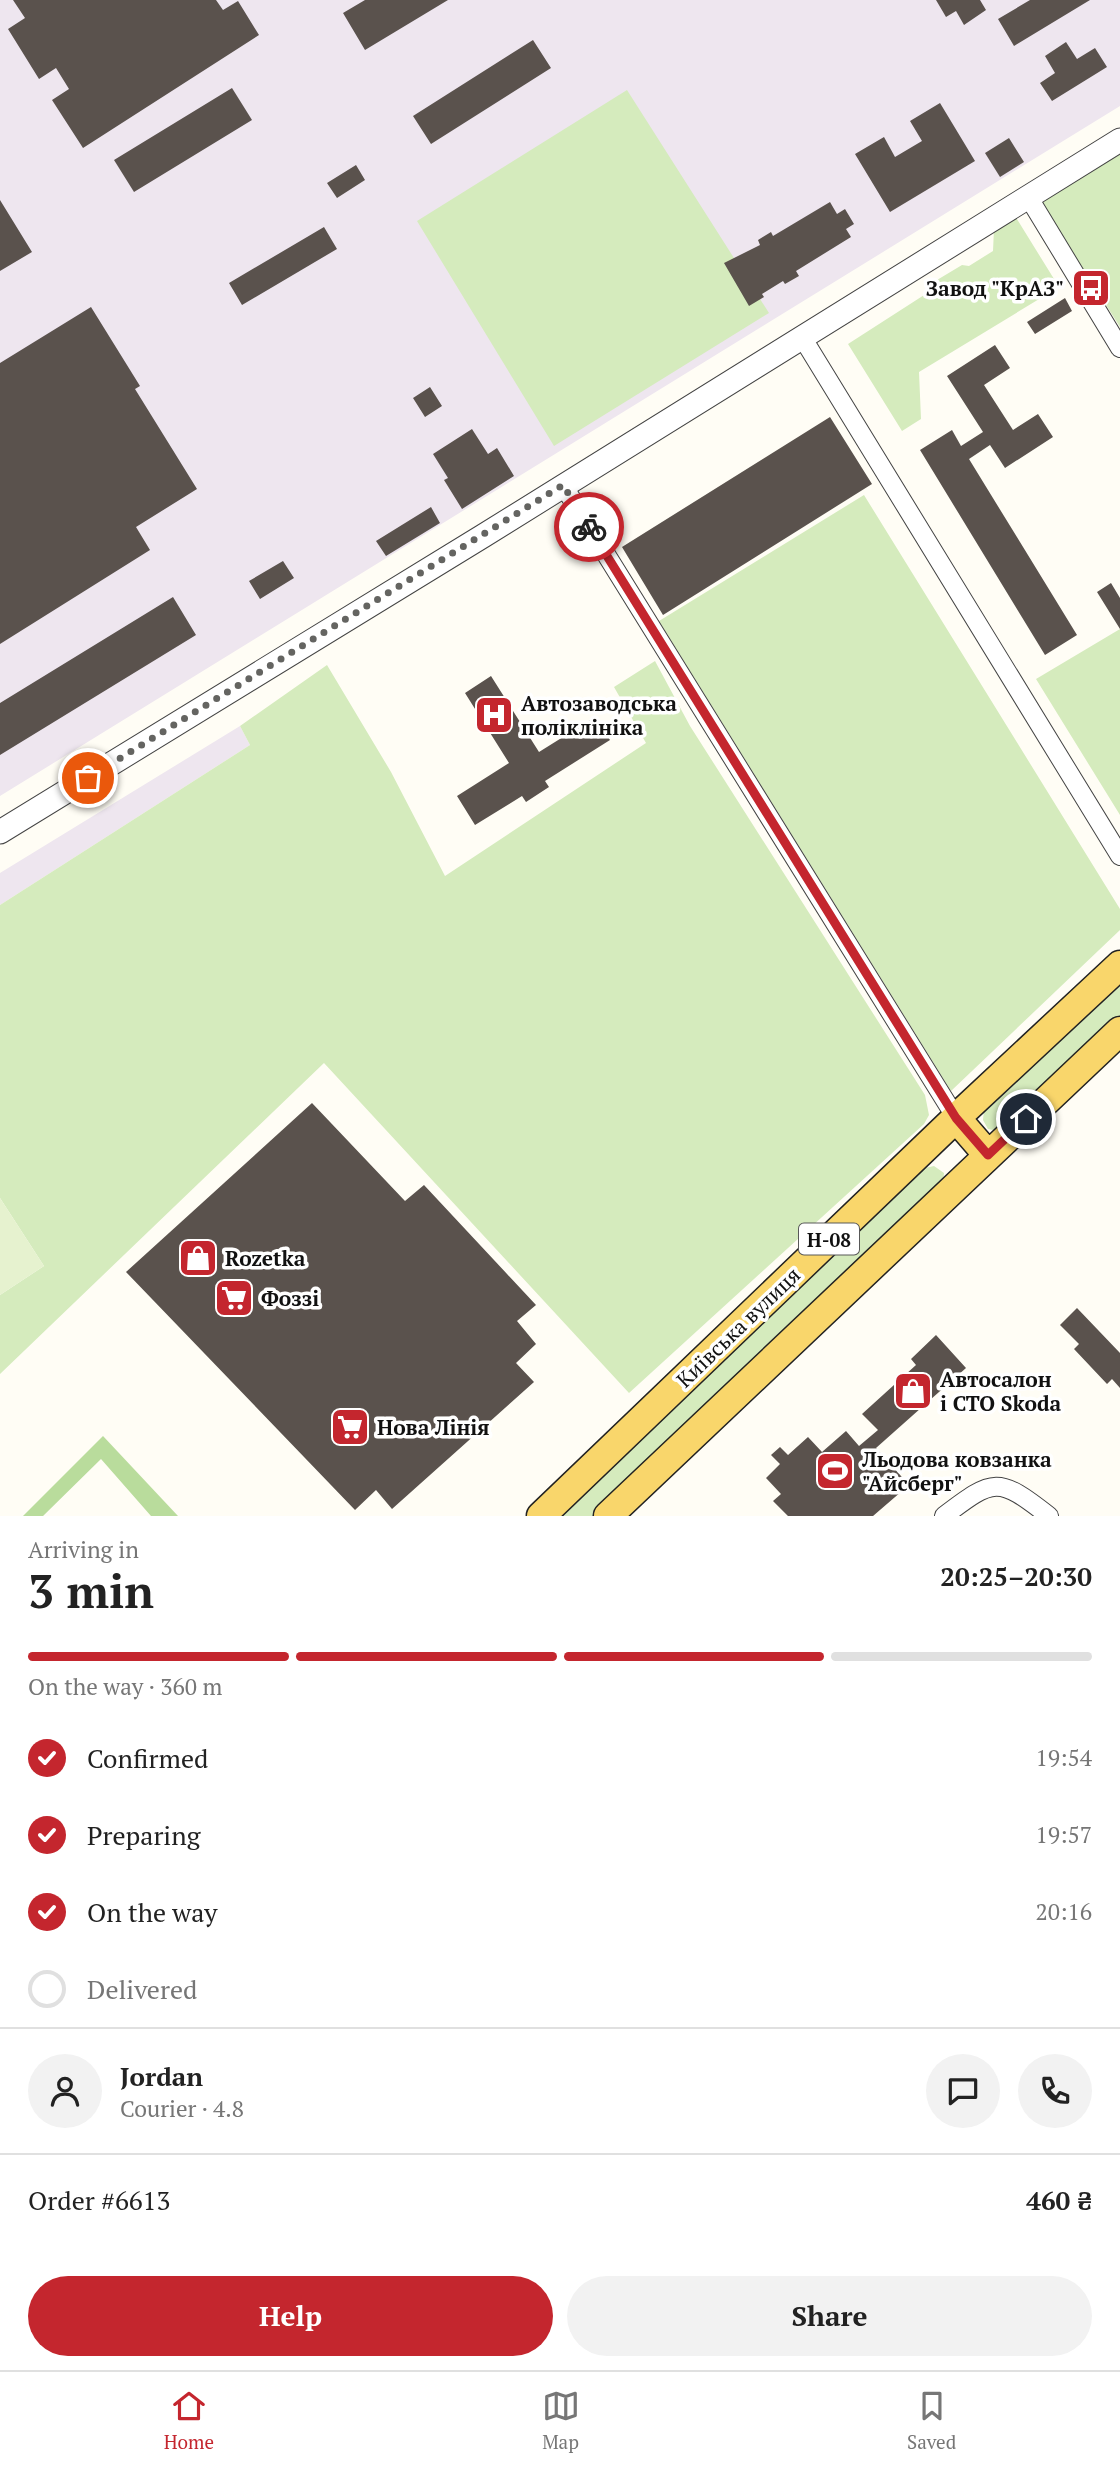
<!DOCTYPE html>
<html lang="en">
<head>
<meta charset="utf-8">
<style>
	:root { --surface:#fff; --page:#f2f2f2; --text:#222; --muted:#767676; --line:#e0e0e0; --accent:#c4262e }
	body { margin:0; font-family:"PT Serif",serif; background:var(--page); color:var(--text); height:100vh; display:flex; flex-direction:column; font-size:26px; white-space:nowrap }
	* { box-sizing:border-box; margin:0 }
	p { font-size:23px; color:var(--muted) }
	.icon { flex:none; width:38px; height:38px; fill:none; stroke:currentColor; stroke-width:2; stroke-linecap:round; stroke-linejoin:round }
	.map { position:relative; height:1516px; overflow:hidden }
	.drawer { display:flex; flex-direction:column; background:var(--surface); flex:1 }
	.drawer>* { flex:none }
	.pin { position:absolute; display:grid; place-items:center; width:60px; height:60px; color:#fff; margin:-30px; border:4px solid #fff; border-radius:50%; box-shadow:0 2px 7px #0007 }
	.courier { position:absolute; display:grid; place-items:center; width:70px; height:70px; margin:-35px; border:5px solid #c4262e; border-radius:50%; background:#fff; color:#222; box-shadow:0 2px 9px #0007 }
	.headline em { font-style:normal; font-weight:800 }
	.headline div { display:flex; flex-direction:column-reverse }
	.headline { display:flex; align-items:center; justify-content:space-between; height:119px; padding:0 28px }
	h1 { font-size:46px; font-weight:800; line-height:52px }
	.bar { display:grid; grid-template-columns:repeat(4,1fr); gap:10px 7px; align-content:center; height:84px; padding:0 28px }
	.bar i { height:9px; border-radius:5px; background:var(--line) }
	.bar .current { background:var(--accent) }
	.bar p { grid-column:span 4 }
	.line { display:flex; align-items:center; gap:18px; padding:0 28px; border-top:2px solid var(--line) }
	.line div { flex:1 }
	.round { display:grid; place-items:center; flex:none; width:74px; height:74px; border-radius:37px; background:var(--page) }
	ol { padding:0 28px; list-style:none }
	li { display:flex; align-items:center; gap:21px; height:77px }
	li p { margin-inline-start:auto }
	li .icon { padding:7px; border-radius:50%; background:var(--accent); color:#fff; stroke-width:4 }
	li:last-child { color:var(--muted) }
	li i { width:38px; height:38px; border:4px solid var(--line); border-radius:50% }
	.primary-button { display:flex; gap:14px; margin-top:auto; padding:14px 28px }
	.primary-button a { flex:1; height:80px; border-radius:42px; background:var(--accent); color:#fff; font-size:28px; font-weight:800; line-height:80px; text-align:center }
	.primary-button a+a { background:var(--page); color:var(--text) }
	.menu { display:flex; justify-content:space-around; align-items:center; height:98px; border-top:2px solid var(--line); background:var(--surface); font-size:19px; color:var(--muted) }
	.menu a { display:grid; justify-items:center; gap:4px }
	.menu .current { color:var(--accent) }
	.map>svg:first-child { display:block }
</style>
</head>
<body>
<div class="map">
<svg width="1120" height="1516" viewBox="0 0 1120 1516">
	<rect width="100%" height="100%" fill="#fffdf5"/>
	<path fill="#eee6ef" d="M0,0H1120V106L0,796Z
		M240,726L250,745L0,905V873Z"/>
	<path fill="#d5ebbd" d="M627,90L769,313L554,446L417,221Z
		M1120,154V327L1041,202Z
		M1015,216L1059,287L919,372L921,419L902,431L848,344L935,288L937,280L962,265L969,266L993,251L994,229Z
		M864,495L1120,909V930L951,1091L659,621Z
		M1120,629V815L1036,679Z
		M655,661L690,726L925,1095L929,1115L924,1124L629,1393L324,1063L0,1374V1295L44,1266L0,1198V905L250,745L240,726L327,665L391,772L445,876L646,743L614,687Z
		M1120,983V1018L998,1131L988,1129L983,1120L984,1110Z
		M934,1166L944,1173L943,1186L593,1516H560L925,1168Z"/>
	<path fill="#b9dc9c" d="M103,1436L178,1516H151L101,1459L43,1516H23Z"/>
	<path fill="#e6f2cf" d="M0,1198L44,1266L0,1295Z"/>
	<path fill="#5a524d" d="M13,0H216L223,10L238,1L259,35L83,148L52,100L69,89L56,68L39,79L8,29L25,18Z
		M365,0H448L365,50L343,13Z
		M936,0H980L986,10L964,25L956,11L946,17Z
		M1030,0H1090L1014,46L998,19Z
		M533,40L551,68L431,144L413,116Z
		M1066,42L1077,59L1095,48L1107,67L1052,101L1040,83L1055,73L1045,56Z
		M232,88L252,120L134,192L114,160Z
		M940,103L975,161L890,212L855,154L884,137L895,157L922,141L910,121Z
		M1009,138L1024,162L1000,177L985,153Z
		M356,165L365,180L337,198L327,183Z
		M0,200L32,252L0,271Z
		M830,202L837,214L845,209L854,224L846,229L851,237L796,271L799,276L785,284L783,281L762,294L764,297L749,306L724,263L760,245L758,240L771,232L773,236Z
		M324,227L337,249L242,305L229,283Z
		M1065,298L1072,311L1035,334L1027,322Z
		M91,307L140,386L135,389L197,489L136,527L150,550L0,644V363Z
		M995,345L1010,368L984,385L1013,430L1038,414L1053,437L1005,468L990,445L969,459L1077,635L1045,655L920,450L952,430L961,446L983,432L947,376Z
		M430,387L442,406L425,417L413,398Z
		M830,417L872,484L663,615L622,547Z
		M472,429L488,454L497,448L514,476L462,509L444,480L448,478L433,454Z
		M431,507L440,523L386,556L376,541Z
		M283,561L294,578L260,599L249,581Z
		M1111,583L1120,598V629L1097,592Z
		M173,597L196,635L0,755V703Z
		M491,676L539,752L595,717L610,740L545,781L549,787L526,802L522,796L475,825L457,796L509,763L465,693Z
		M312,1103L405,1201L424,1185L536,1305L517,1321L536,1344L516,1363L534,1382L392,1509L376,1490L355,1510L126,1272Z
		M1077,1308L1120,1353V1388L1112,1379L1107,1384L1074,1349L1079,1344L1060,1325Z
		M936,1335L966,1368L876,1448L909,1485L873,1516H788L773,1501L781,1494L766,1478L780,1464L771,1455L780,1447L788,1455L808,1437L822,1452L846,1431L859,1446L878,1430L862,1414L916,1365L911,1359Z"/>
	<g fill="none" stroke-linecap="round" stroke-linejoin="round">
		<defs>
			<path id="minor" d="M1029,198L1120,348
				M802,337L1120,856
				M563,485L956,1118
				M944,1516C994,1478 998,1476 1049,1516"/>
			<path id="tertiary" d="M0,832L483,536L1120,140"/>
			<path id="primary" d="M956,1118L988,1155
				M541,1516L956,1118L1120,965
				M608,1516L1120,1031"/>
		</defs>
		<use href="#minor" stroke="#444" stroke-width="20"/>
		<use href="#tertiary" stroke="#444" stroke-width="25"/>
		<use href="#primary" stroke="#222" stroke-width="31"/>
		<use href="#minor" stroke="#fff" stroke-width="18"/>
		<use href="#tertiary" stroke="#fff" stroke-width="23"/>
		<use href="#primary" stroke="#f9d66b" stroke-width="28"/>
	</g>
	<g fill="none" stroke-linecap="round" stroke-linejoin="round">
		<path stroke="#646461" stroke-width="7" stroke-dasharray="0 12.6" d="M88,778L563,485L589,527"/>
		<path stroke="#c4262e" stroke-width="9" d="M589,527L956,1118L988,1155L1026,1119"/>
	</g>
	<defs>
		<symbol id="bus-square" viewBox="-11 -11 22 22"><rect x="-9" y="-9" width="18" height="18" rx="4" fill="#c4262e" stroke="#fff"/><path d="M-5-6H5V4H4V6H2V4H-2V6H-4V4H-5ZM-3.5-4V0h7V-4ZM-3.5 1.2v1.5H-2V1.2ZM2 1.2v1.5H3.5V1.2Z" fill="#fff"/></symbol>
		<symbol id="hospital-square" viewBox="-11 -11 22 22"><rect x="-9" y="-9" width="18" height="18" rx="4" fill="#c4262e" stroke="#fff"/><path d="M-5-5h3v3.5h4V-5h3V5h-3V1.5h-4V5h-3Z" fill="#fff"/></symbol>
		<symbol id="shop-square" viewBox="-11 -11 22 22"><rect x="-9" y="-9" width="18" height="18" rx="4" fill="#c4262e" stroke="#fff"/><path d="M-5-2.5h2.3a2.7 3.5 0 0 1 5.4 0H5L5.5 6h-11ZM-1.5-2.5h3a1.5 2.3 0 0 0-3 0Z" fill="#fff"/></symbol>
		<symbol id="supermarket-square" viewBox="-11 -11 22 22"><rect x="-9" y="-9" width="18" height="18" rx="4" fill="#c4262e" stroke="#fff"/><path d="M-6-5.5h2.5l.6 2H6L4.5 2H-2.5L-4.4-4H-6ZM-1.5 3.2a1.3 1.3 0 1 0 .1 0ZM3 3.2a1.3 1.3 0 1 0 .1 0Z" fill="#fff"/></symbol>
		<symbol id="stadium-square" viewBox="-11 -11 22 22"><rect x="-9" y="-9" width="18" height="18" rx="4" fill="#c4262e" stroke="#fff"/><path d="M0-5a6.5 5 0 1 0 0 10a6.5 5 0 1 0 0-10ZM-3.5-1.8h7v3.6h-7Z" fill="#fff"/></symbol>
	</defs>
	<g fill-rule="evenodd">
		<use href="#bus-square" x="1069" y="266" width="44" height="44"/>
		<use href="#hospital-square" x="472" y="693" width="44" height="44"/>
		<use href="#shop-square" x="176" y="1236" width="44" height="44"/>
		<use href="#supermarket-square" x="212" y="1276" width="44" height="44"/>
		<use href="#shop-square" x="891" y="1369" width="44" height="44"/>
		<use href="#supermarket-square" x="328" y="1405" width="44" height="44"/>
		<use href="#stadium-square" x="813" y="1449" width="44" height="44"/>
	</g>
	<g text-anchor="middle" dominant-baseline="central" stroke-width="7" stroke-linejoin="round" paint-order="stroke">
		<rect fill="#fff" stroke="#585858" stroke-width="2" x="799" y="1223.5" width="60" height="31" rx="5"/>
		<g font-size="19" font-weight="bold" fill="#111">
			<text x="829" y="1239">Н-08</text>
		</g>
		<g font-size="21" font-weight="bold" fill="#111" stroke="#fff" text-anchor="start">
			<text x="1064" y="288" text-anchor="end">Завод "КрАЗ"</text>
			<text x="521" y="703">Автозаводська<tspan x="521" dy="24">поліклініка</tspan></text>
			<text x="225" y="1258">Rozetka</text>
			<text x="261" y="1298">Фоззі</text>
			<text x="940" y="1379">Автосалон<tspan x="940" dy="24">і СТО Skoda</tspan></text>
			<text x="377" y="1427">Нова Лінія</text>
			<text x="862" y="1459">Льодова ковзанка<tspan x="862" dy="24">"Айсберг"</tspan></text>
		</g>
		<g font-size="21" fill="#111" stroke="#fff">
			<text transform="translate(738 1327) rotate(-44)">Київська вулиця</text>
		</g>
	</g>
</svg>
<div class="pin" style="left:88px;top:778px;background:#ea580c"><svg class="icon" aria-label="bag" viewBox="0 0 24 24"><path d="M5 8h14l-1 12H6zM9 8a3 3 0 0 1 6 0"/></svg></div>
<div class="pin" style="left:1026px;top:1119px;background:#1f2937"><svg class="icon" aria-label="home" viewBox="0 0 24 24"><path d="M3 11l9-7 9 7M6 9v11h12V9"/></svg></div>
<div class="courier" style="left:589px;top:527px"><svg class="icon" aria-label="bike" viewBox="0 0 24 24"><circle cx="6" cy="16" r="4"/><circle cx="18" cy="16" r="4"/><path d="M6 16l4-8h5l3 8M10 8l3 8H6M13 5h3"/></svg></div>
</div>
<section class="drawer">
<div class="headline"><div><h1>3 min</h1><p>Arriving in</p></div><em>20:25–20:30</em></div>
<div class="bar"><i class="current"></i><i class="current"></i><i class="current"></i><i></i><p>On the way · 360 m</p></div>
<ol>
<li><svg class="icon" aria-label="check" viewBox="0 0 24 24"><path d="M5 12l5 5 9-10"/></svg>Confirmed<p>19:54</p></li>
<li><svg class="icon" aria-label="check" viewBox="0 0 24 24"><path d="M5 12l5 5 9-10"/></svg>Preparing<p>19:57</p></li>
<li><svg class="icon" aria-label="check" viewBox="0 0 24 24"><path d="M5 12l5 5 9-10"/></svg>On the way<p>20:16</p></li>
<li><i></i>Delivered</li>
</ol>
<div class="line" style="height:126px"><a class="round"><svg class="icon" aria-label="person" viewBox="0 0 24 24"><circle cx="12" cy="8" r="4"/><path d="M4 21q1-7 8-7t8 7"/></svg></a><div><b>Jordan</b><p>Courier · 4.8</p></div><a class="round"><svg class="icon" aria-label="chat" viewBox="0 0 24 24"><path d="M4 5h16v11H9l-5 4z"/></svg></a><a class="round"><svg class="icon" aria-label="phone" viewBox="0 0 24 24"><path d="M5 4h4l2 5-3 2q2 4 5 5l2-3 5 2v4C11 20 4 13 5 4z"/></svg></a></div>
<div class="line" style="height:91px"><div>Order #6613</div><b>460 ₴</b></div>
<div class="primary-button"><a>Help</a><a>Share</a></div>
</section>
<nav class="menu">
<a class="current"><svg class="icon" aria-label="home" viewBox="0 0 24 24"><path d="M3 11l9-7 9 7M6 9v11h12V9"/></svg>Home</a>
<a><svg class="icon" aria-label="map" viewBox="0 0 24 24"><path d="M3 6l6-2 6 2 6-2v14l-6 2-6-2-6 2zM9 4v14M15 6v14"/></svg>Map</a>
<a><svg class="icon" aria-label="saved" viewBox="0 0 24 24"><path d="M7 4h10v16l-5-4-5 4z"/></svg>Saved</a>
</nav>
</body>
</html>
